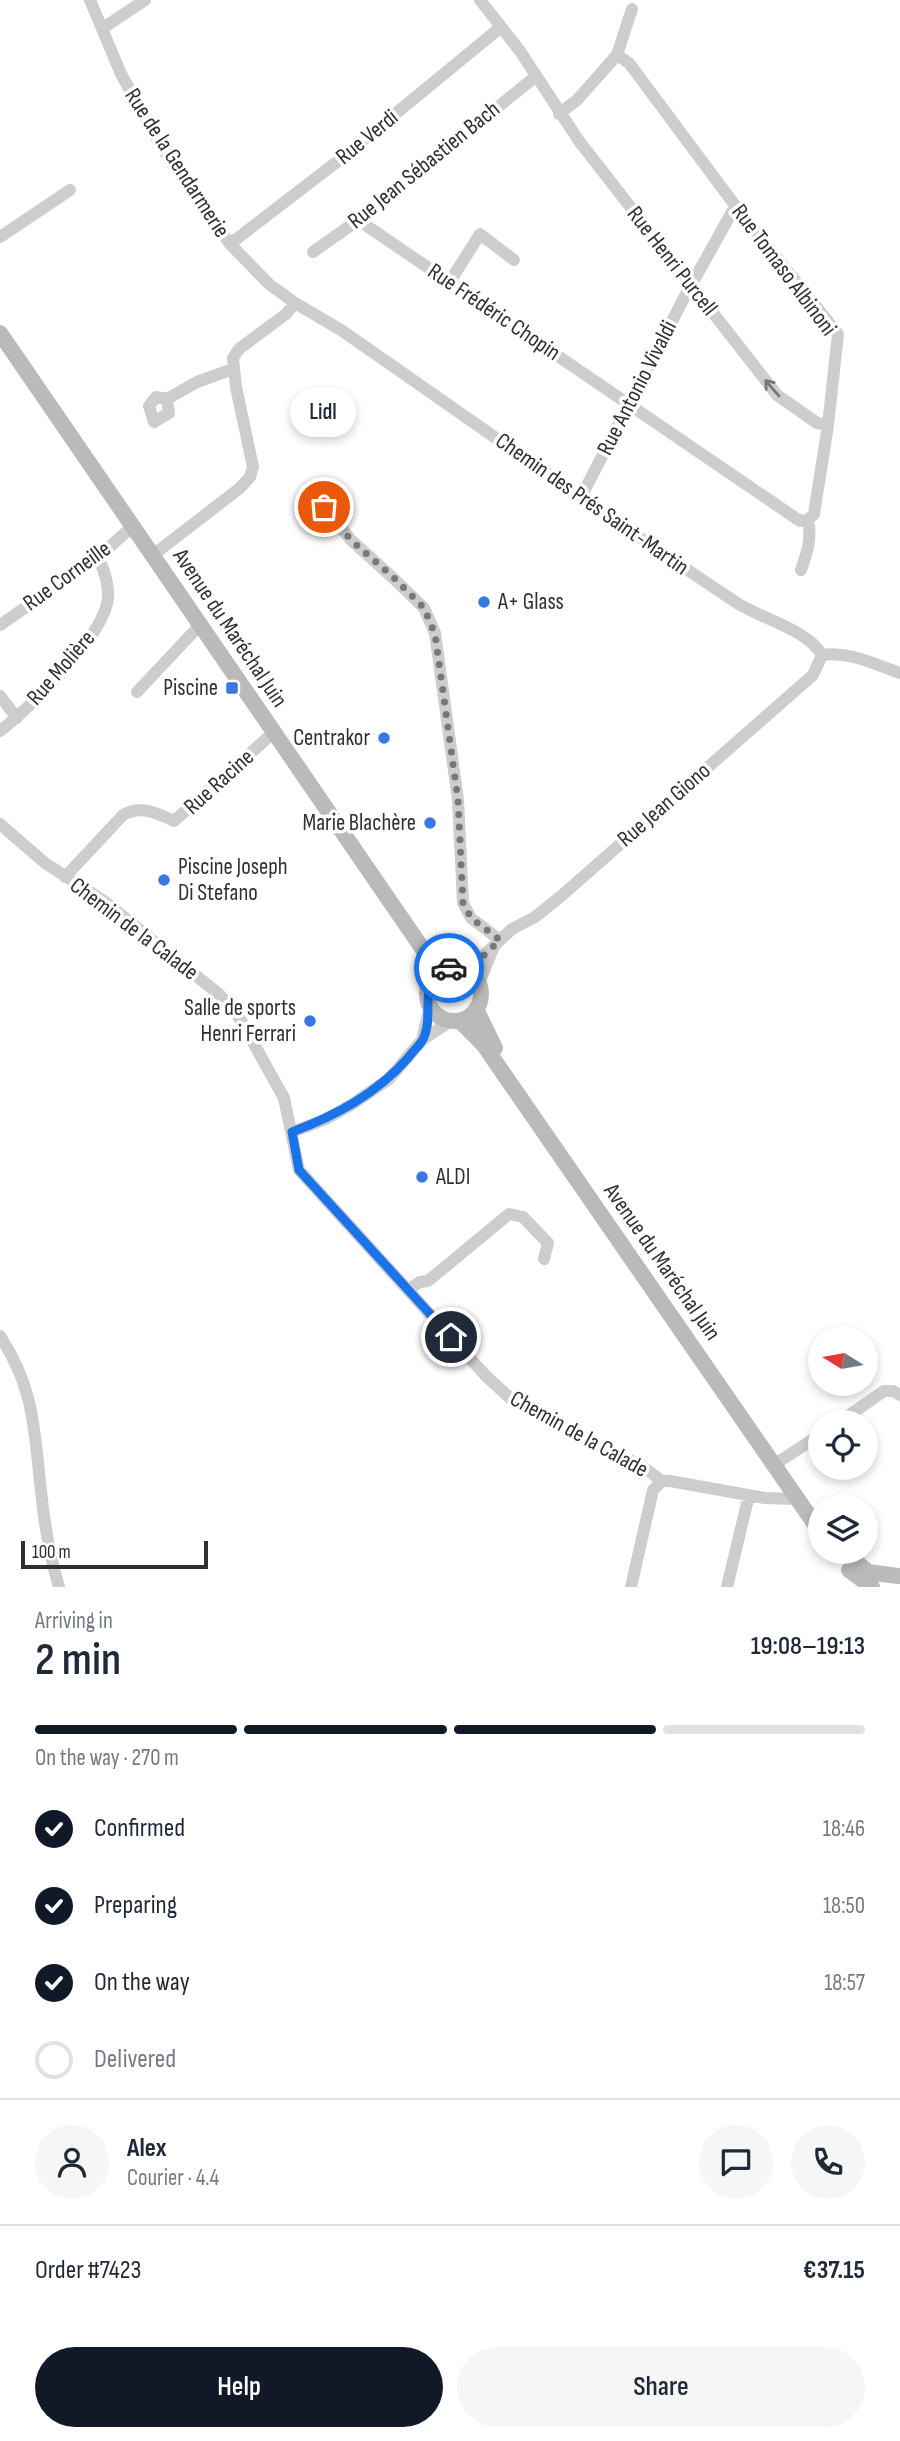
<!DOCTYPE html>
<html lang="en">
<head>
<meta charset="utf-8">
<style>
	:root { --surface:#fff; --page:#f6f6f7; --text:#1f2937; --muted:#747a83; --line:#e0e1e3; --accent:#111827 }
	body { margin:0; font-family:"Sofia Sans Condensed",sans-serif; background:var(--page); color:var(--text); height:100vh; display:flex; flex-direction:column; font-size:26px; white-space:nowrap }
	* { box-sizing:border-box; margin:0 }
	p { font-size:23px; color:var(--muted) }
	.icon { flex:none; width:38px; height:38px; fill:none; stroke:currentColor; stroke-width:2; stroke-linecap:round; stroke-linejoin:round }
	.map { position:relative; height:1587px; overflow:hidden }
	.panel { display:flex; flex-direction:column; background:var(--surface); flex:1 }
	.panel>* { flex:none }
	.needle { width:46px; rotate:281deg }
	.buttons { position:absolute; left:808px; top:1326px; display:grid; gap:14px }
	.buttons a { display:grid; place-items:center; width:70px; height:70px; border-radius:50%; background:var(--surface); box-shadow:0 4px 10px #0003; font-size:35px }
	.scale { position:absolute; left:21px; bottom:18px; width:187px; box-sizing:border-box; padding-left:7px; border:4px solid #303030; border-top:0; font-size:19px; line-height:24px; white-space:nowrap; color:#303030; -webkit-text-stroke:5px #fff; paint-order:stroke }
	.pin { position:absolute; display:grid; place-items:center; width:60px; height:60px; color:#fff; margin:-30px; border:4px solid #fff; border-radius:50%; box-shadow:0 2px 7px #0007 }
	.courier { position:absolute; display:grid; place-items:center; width:70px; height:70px; margin:-35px; border:5px solid #1a73e8; border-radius:50%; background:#fff; color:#222; box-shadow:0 2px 9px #0007 }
	.bubble { position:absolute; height:49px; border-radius:24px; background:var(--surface); box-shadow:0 4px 10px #0003; font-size:23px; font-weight:600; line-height:49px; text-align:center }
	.summary em { font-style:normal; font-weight:600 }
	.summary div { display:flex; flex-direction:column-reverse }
	.summary { display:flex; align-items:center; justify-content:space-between; height:119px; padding:0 35px }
	h1 { font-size:46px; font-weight:600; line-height:52px }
	.bar { display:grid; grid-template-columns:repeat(4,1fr); gap:10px 7px; align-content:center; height:84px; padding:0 35px }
	.bar i { height:9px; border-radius:5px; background:var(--line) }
	.bar .active { background:var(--accent) }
	.bar p { grid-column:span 4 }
	.line { display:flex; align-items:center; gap:18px; padding:0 35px; border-top:2px solid var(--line) }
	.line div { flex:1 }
	.round { display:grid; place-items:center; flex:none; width:74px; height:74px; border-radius:37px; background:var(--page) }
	ol { padding:0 35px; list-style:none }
	li { display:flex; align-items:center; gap:21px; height:77px }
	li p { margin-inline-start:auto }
	li .icon { padding:7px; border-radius:50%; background:var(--accent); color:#fff; stroke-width:4 }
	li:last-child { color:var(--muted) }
	li i { width:38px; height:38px; border:4px solid var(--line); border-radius:50% }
	.cta { display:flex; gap:14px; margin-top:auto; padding:14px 35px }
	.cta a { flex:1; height:80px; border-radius:42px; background:var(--accent); color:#fff; font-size:28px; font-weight:600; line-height:80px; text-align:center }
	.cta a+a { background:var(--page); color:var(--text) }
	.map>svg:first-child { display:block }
</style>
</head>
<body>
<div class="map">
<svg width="900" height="1587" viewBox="0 0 900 1587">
	<rect width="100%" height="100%" fill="#fff"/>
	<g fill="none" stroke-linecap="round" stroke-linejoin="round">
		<path stroke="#cdcdcd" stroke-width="12" d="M90,0L121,74L156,137L175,168L230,244L269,284L295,303L341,330C472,421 603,514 737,603C762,619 807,629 822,655C849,651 874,664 900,673
			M480,0L520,51L579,141L777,395L817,423L828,425
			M103,28L145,0
			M617,55L632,9
			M361,218L367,226L800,521L808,520L814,514L828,425L838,334L737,208L629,63L617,55L577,100L559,114
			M0,237L70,190
			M230,244L338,161L501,27
			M313,252L361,218L535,77
			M449,283L480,234L514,260
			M167,399L169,413L154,422L149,406L156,397L167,399L197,382L233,369
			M310,490L351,540L392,577L424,608L435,633L458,800L463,903L471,918L500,940
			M581,497L684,298L732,212L737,208
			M153,555L240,488L250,477L253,467L236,387L233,358L239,349L286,314L295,303
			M801,570C807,553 812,539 808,520
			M0,625L98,557L133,526
			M137,692L200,625
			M0,696L17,718
			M0,731C30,708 105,635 108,598C109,583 104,570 98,557
			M0,824L45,863L104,901L220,995L240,1019L284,1098L299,1170L486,1376L510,1398L607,1450L639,1464L662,1481H670L765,1498L798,1499
			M65,877L123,815C141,805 157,813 174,821L273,733
			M464,969L481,958L512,929L535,917L560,897L813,675L822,655
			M479,983L493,949
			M422,1040L430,1006
			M292,1132L324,1120L351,1105L389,1079L422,1040L451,1021
			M409,1289L420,1282L428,1281L509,1214L523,1217L548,1243L544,1259
			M0,1336C35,1389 34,1431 41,1491C44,1523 50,1556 59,1587
			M838,1423L884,1391H893L900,1395
			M780,1461L821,1434
			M631,1587L653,1490L662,1481
			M727,1587L749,1495"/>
		<path stroke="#bababa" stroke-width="16" d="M0,333L422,948L444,969
			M427 994a27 27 0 1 1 54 0a27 27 0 1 1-54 0Z
			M476,1009L495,1048
			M460,1021L483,1044L821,1533
			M844,1552L868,1572L898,1576
			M849,1570L872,1587"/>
	</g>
	<defs><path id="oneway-shaft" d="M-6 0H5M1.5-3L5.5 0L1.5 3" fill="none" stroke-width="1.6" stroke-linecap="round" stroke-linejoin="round" transform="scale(1.75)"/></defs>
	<use stroke="#777" href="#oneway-shaft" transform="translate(772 388) rotate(-131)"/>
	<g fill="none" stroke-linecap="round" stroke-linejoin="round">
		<path stroke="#787878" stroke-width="7" stroke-dasharray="0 12.6" d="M324,507L351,540L393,577L424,608L435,634L458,800L463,903L471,918L500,940L481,958L464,969L449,968"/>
		<path stroke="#1a73e8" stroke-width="9" d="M449,968C414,977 437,1015 422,1041C418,1047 412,1052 408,1058C376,1094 337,1115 292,1132L299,1170L451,1337"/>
	</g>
	<g fill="#3978e0" stroke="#fff" stroke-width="2.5">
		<circle cx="484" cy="602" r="7"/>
		<rect x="225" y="681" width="14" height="14" rx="3.5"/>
		<circle cx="384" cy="738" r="7"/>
		<circle cx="430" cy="823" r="7"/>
		<circle cx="164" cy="880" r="7"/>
		<circle cx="310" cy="1021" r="7"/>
		<circle cx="422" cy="1177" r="7"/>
	</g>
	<g text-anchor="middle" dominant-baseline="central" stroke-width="7" stroke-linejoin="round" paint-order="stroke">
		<g font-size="23" fill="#303030" stroke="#fff">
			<text transform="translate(367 137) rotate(-39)">Rue Verdi</text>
			<text transform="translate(177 163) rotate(57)">Rue de la Gendarmerie</text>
			<text transform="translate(424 165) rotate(-39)">Rue Jean Sébastien Bach</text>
			<text transform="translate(672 261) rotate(52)">Rue Henri Purcell</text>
			<text transform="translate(784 270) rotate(53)">Rue Tomaso Albinoni</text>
			<text transform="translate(494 312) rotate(34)">Rue Frédéric Chopin</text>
			<text transform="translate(637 388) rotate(-63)">Rue Antonio Vivaldi</text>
			<text transform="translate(592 504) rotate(35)">Chemin des Prés Saint-Martin</text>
			<text transform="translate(67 576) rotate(-36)">Rue Corneille</text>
			<text transform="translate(230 628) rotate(56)">Avenue du Maréchal Juin</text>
			<text transform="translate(61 668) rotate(-49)">Rue Molière</text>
			<text transform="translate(219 782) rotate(-42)">Rue Racine</text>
			<text transform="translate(664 805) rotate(-41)">Rue Jean Giono</text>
			<text transform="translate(134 929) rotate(37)">Chemin de la Calade</text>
			<text transform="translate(662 1262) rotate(55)">Avenue du Maréchal Juin</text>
			<text transform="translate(579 1434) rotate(29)">Chemin de la Calade</text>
		</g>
		<g font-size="23" fill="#303030" stroke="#fff" text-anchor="end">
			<text x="498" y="602" text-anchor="start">A+ Glass</text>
			<text x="218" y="688">Piscine</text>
			<text x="370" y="738">Centrakor</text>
			<text x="416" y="823">Marie Blachère</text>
			<text x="178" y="867" text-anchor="start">Piscine Joseph<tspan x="178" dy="26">Di Stefano</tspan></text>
			<text x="296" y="1008">Salle de sports<tspan x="296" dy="26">Henri Ferrari</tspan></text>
			<text x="436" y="1177" text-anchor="start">ALDI</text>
		</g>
	</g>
</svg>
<div class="buttons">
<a><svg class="needle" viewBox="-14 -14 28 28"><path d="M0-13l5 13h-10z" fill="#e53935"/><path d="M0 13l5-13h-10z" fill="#747a83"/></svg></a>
<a><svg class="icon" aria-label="locate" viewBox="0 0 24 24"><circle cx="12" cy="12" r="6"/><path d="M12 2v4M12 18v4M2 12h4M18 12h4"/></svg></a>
<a><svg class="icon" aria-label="layers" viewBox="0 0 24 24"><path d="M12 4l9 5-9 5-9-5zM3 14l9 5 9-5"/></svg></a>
</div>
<div class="scale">100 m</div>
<div class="pin" style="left:324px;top:507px;background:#ea580c"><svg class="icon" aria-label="bag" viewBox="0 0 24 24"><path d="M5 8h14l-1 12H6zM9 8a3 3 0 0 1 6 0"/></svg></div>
<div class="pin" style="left:451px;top:1337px;background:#1f2937"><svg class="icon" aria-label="home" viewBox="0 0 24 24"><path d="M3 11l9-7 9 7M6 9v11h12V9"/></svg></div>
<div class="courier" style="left:449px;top:968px"><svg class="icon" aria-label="car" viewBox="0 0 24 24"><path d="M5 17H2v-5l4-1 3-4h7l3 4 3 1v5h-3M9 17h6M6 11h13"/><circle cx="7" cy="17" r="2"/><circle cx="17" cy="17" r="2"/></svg></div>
<div class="bubble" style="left:290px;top:388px;width:66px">Lidl</div>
</div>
<section class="panel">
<div class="summary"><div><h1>2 min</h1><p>Arriving in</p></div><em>19:08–19:13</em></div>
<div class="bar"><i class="active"></i><i class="active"></i><i class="active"></i><i></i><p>On the way · 270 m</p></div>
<ol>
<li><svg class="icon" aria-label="check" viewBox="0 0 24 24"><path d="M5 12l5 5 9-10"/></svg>Confirmed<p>18:46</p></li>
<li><svg class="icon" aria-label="check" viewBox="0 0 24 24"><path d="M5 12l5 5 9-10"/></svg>Preparing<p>18:50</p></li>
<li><svg class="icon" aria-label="check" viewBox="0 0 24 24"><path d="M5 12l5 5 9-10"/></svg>On the way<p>18:57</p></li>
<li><i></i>Delivered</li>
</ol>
<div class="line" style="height:126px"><a class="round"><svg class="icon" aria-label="person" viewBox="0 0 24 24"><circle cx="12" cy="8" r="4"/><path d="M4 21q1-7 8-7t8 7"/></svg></a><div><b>Alex</b><p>Courier · 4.4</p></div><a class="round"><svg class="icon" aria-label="chat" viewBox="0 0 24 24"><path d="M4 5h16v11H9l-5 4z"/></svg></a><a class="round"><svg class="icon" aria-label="phone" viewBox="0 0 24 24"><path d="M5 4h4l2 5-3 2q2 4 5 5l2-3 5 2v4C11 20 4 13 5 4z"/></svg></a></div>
<div class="line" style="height:91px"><div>Order #7423</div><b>€37.15</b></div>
<div class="cta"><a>Help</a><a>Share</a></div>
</section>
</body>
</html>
